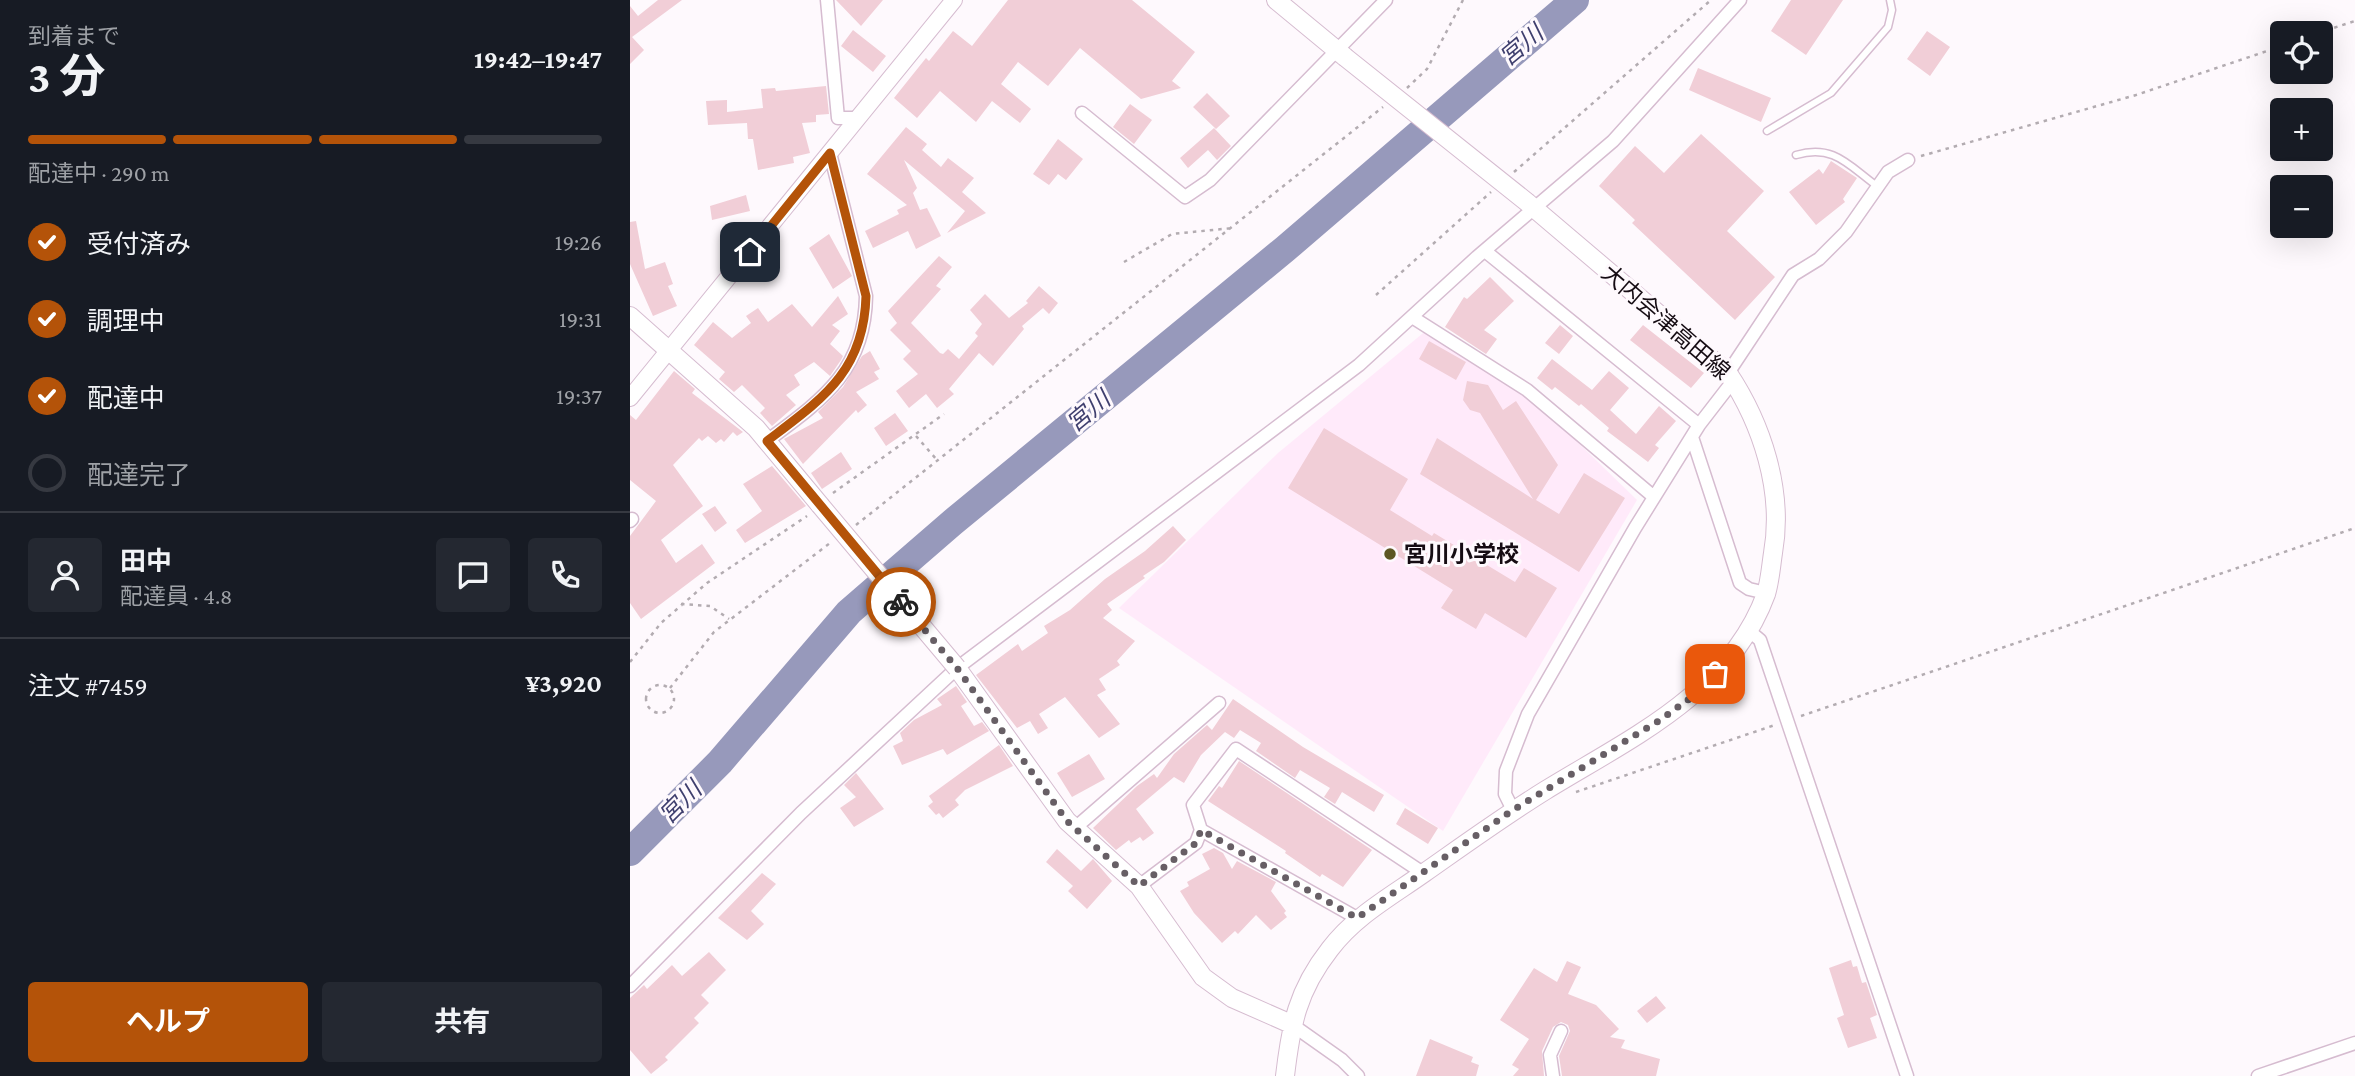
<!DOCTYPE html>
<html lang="ja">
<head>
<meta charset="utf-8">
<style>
	:root { --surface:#171b24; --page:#242831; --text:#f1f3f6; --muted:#9ea1a6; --line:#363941; --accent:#b45309 }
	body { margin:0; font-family:"Crimson Pro","Noto Sans JP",serif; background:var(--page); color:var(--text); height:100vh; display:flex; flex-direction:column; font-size:26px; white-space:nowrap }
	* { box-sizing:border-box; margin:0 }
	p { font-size:23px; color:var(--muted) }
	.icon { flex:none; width:38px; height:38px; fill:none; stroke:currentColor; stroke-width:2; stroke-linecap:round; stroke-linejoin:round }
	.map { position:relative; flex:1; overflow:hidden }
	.panel { display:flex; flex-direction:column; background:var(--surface); width:630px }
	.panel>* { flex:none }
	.buttons { position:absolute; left:1640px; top:21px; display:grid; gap:14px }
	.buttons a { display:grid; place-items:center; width:63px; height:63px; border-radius:7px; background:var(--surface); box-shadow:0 7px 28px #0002; font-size:35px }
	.pin { position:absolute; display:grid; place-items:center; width:60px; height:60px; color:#fff; margin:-30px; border-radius:14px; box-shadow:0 4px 10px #0006 }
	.courier { position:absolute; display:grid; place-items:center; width:70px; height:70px; margin:-35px; border:5px solid #b45309; border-radius:50%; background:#fff; color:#222; box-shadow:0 2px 9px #0007 }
	.headline em { font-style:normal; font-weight:700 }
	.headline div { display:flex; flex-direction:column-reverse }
	.headline { display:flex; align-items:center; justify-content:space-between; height:119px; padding:0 28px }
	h1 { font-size:46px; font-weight:700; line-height:52px }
	.bar { display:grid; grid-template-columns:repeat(4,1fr); gap:10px 7px; align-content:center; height:84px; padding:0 28px }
	.bar i { height:9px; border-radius:5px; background:var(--line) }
	.bar .current { background:var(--accent) }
	.bar p { grid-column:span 4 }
	.line { display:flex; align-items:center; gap:18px; padding:0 28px; border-top:2px solid var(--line) }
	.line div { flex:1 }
	.round { display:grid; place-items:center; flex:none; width:74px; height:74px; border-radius:7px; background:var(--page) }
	ol { padding:0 28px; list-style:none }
	li { display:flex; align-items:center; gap:21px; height:77px }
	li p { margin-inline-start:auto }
	li .icon { padding:7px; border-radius:50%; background:var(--accent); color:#fff; stroke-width:4 }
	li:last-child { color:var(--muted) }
	li i { width:38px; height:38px; border:4px solid var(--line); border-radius:50% }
	.cta { display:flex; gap:14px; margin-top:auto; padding:14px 28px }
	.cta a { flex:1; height:80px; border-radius:7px; background:var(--accent); color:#fff; font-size:28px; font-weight:700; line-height:80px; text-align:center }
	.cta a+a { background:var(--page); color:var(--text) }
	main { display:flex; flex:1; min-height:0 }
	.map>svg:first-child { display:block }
</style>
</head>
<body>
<main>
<section class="panel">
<div class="headline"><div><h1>3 分</h1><p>到着まで</p></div><em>19:42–19:47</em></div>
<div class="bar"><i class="current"></i><i class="current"></i><i class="current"></i><i></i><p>配達中 · 290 m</p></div>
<ol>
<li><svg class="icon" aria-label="check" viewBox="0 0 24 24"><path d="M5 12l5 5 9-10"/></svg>受付済み<p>19:26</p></li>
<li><svg class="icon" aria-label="check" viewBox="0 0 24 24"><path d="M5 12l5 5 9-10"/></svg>調理中<p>19:31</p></li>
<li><svg class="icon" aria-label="check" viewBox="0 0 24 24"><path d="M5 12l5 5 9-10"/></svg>配達中<p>19:37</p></li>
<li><i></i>配達完了</li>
</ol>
<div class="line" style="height:126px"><a class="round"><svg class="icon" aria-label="person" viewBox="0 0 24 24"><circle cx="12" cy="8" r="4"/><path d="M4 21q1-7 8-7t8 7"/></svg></a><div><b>田中</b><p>配達員 · 4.8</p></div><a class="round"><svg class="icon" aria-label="chat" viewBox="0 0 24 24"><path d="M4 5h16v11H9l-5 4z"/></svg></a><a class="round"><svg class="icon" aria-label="phone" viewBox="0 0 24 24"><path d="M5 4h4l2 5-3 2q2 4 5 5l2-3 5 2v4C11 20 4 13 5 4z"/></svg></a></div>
<div class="line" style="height:91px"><div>注文 #7459</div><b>¥3,920</b></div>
<div class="cta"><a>ヘルプ</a><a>共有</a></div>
</section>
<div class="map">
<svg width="1725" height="1076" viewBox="0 0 1725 1076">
	<rect width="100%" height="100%" fill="#fef9fd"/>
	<path fill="#ffeafa" d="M798,329L896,392L1007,500L813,831L489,608L648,453Z"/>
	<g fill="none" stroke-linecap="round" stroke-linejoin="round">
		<path stroke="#9799bb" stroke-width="28" d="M0,852L90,762L219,612L323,522L655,249L945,0"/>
	</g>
	<path fill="#f1ced7" d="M28,0H52L2,37L14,50L0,64V6L8,16Z
		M206,0H253L231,26Z
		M378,0H502L565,52L542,81L551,88L511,99L450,48L418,86L388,62L371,84L401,109L390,123L362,101L346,122L310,91L287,118L264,98L296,58L299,61L323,31L342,46Z
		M1161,0H1213L1176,55L1141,31Z
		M223,30L256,56L243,72L211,46Z
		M1297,31L1320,47L1300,76L1277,59Z
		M1068,68L1141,98L1131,122L1059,90Z
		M196,86L199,114L186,115V122L172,123L180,153L163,157L164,163L128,170L123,139H118L117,123L78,125L76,101L97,100V112L133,108L131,89L145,88L146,91Z
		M577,93L600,116L586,129L563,107Z
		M500,104L522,120L504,144L483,127Z
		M276,127L297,144L292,150L311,167L318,158L344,178L332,192L356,213L317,233L335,211L274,160L287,188L283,193L290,210L297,208L311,236L286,249L278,231L243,248L235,231L269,214L267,210L277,205L237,174Z
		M584,128L601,146L587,160L578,150L558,168L550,158Z
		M1071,134L1134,191L1097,231L1145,277L1105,320L1002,223L1005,220L969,186L1005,146L1034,173Z
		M428,139L453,159L436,180L428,174L419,185L403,174Z
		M1201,161L1227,178L1213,199L1215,202L1186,225L1159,192L1189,169L1193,174Z
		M116,195L120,211L82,220L80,206Z
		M6,221L15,269L35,262L43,284L38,286L47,306L23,316L0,264V222Z
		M199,234L222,276L203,289L179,248Z
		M309,256L322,267L306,286L311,289L281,323L310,353L313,354L318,349L329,359L348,336L345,333L352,324L340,310L355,294L379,318L398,303L396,301L409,286L428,303L419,314L413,308L392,326L394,329L363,366L349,353L319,389L324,394L307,408L296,394L279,408L266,391L288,374L273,359L281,351L260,330L267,323L258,311Z
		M860,277L884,301L854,330L867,339L856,354L815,327L834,297L837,299Z
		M208,296L218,314L202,325L210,331L200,344L213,356L211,360L200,376L184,362L164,375L170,385L156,395L166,405L142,426L130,413L135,408L112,385L104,392L89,379L95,372L64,345L83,322L102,338L121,323L116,316L128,308L138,322L162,304L182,327Z
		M930,325L943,336L929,354L915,343Z
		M1013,325L1074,373L1061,388L1000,340Z
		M799,341L836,362L826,380L789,359Z
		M240,351L250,369L244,372L249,379L226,392L237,405L228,413L226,410L173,464L154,439L193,418L188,412L213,387L232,356Z
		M922,359L962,390L979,371L999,388L980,410L1006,434L1029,406L1046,421L1025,445L1029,448L1018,462L977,431L979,428L951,404L949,406L925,387L922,390L907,378Z
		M44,371L65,389L62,393L113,432L107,436L103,432L94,442L91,439L86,443L78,436L72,441L69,438L43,465L73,506L31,540L46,563L72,544L85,563L11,619L0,603V536L26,501L0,480V415L6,420Z
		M837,381L858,385L873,410L886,401L928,465L906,500L929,514L954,473L995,498L949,572L790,474L807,438L903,499L850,413L840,410L833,400Z
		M265,413L278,431L256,446L244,428Z
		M694,428L778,479L760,510L802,536L804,533L885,582L894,568L927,588L896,638L855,613L846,629L811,608L823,590L658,488Z
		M211,452L222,469L192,489L181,473Z
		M142,466L176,506L115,543L106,530L132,511L113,484Z
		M85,506L97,523L85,532L72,514Z
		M543,526L556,540L534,562L513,576L515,578L477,604L482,610L473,618L505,641L487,661L490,665L469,679L476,690L467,695L490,724L469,738L435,697L409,714L418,728L408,734L400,721L387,728L346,675L388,644L392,651L418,633L414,626L440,610L475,579L515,551Z
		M326,686L337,702L331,706L344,726L352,722L359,731L317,755L313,749L272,765L263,746L273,741L270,733L284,720L312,705L307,699Z
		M603,699L673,747L754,795L744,812L712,792L705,804L694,797L700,788L670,770L665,778L626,751L631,743L610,730L604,738L595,732L571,755L554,783L544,777L506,809L524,833L513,841L510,837L501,843L499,840L486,850L463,828L507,786L524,774L527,778L544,754L577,725L582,730Z
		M369,745L383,766L335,790L325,800L329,805L313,818L309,813L306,815L298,806L303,802L299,796Z
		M459,754L475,779L442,797L427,773Z
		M609,761L742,850L713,887L692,874L690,877L655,853L656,851L578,801L589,786L592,788Z
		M226,773L254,809L224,827L210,808L226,797L214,785Z
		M775,808L808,828L798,844L766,824Z
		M584,848L593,853L602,869L607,861L646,882L641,891L656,911L654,913L657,917L641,930L626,915L608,934L605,931L592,943L564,913L550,891L559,886L557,882L580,869L572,854Z
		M427,849L451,871L463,859L482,881L457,909L438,891L443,886L416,862Z
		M132,873L146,884L121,911L134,924L117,940L88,918Z
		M79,952L96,970L71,995L79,1003L64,1018L69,1023L35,1057L38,1060L21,1074L0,1050V998L14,985L17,989L42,965L52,976Z
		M1221,960L1223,967L1227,966L1232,983L1236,982L1247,1015L1240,1018L1247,1038L1218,1048L1207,1018L1214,1015L1199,968Z
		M937,961L951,967L938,994L966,1005L989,1029L980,1037L995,1040L991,1048L1030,1059L1026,1076H932L929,1056L940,1031L938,1025L931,1022L923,1027L912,1051L914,1076H883L889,1069L882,1065L899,1039L870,1020L904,968L927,982Z
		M1026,996L1036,1008L1017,1023L1007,1011Z
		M800,1039L843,1057L841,1062L849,1065L846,1076H786Z"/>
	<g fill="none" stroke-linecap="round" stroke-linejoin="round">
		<defs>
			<path id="service" d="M1137,131L1201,93L1258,27L1262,10L1260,0
				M1166,155C1204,144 1218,165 1247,186"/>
			<path id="minor" d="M197,0L208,118H227
				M452,113L555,197L580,180L756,0
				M855,251L1069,425
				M782,317L897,390L1024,497
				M1098,373L1163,275L1189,259L1216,232L1258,172L1278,160
				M1062,437L1110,583L1119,589L1136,593
				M137,441C192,400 235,371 236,296L200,153
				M0,521L2,519
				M1118,630L1130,640L1277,1076
				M883,810L875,794L876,771L898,714L1005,528L1069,425L1103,381
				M445,828L589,703
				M571,830L727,918
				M509,886L566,843L571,830L563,805L606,749L793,873
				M0,986L171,813L327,668L729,365L847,257L983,141L1110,0
				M661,1024L712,1060L728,1076
				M923,1076L920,1055L931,1031
				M1628,1076L1725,1043"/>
			<path id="tertiary" d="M0,398L324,0"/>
			<path id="secondary" d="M646,0L715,57
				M0,316L126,428L190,505
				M327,668L437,821L509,886L573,977L602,998L661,1024
				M655,1076C661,1025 667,991 700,949C725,916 760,897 794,873C834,845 874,816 916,790C999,739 1100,693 1136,594C1140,581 1141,566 1143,553C1154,491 1132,424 1098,373L898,203"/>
		</defs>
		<use href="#service" stroke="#d6bcd0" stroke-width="9"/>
		<use href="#minor" stroke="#d6bcd0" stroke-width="15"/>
		<use href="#tertiary" stroke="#d6bcd0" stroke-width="18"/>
		<use href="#secondary" stroke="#d6bcd0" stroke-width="20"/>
		<path stroke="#b3acb1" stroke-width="2.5" stroke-dasharray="3.5 5" stroke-linecap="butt" d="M1688,33L1725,21
			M777,88L797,69L833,0
			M1291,156L1506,95L1652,46
			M884,172L1081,0
			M494,262L542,234L603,228
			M746,295L861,192
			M286,436L307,460
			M203,493L314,414
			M226,525L753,107
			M51,604L80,606L99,619
			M0,662L31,623L77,583L177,516
			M16 699a14 14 0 1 1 28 0a14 14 0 1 1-28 0Z
			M40,688L84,632L200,543
			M1171,716L1725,528
			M946,792L1145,725"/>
		<use href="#service" stroke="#fff" stroke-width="6"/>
		<use href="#minor" stroke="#fff" stroke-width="12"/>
		<use href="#tertiary" stroke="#fff" stroke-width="16"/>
		<use href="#secondary" stroke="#fff" stroke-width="18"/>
		<defs>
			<path id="secondary-bridge" d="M715,57L898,203
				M190,505L327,668"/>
		</defs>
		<use href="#secondary-bridge" stroke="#d6bcd0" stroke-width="20" stroke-linecap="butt"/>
		<use href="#secondary-bridge" stroke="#fff" stroke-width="18"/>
	</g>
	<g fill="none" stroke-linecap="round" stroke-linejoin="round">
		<path stroke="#675f65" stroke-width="7" stroke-dasharray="0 12.6" d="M271,602L327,668L437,821L509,886L566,843L571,830L727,918L883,810L1030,720L1073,689L1085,674"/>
		<path stroke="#b45309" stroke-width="9" d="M120,252L200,153L236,296C234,372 192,399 137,441L271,602"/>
	</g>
	<circle fill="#5d5723" stroke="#fef9fd" stroke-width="2.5" cx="760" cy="554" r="7"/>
	<g text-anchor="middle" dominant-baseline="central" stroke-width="6" stroke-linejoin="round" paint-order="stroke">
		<g font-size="23" fill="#150c13" stroke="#fef9fd">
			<text transform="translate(1036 322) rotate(41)">大内会津高田線</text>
		</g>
		<g font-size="23" font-weight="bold" fill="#150c13" stroke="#fef9fd" text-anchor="start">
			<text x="774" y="554">宮川小学校</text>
		</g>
		<g font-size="24" font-style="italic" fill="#3f3f6e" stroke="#fef9fd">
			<text transform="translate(891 45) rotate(-40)">宮川</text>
			<text transform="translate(458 411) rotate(-40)">宮川</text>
			<text transform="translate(50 802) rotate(-45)">宮川</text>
		</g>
	</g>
</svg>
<div class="buttons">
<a><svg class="icon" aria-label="locate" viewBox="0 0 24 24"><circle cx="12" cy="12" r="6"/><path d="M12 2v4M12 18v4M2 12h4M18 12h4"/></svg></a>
<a>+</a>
<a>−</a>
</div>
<div class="pin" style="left:1085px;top:674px;background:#ea580c"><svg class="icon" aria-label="bag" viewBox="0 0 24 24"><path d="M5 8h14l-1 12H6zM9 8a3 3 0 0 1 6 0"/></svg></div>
<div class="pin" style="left:120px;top:252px;background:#1f2937"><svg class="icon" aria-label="home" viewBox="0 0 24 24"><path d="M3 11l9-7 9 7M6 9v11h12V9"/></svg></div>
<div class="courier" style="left:271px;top:602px"><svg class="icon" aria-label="bike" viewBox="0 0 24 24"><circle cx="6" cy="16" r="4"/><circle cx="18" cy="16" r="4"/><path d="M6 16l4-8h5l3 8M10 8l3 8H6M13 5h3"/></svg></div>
</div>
</main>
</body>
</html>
